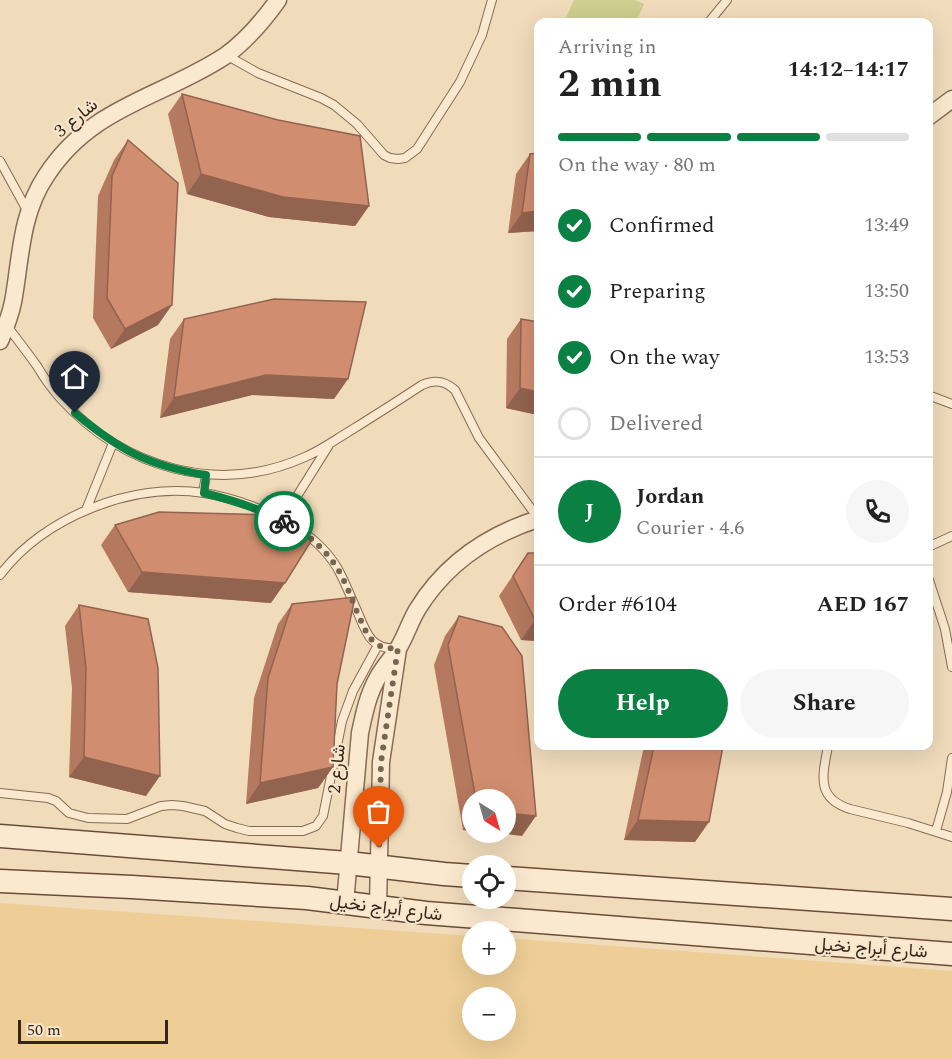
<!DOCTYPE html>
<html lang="en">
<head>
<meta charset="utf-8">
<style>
	:root { --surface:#fff; --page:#f6f6f6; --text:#222; --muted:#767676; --line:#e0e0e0; --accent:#0b8043 }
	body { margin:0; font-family:Spectral,Vazirmatn,serif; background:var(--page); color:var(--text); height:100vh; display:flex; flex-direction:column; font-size:22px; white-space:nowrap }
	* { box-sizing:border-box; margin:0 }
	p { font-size:20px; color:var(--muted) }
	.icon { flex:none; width:33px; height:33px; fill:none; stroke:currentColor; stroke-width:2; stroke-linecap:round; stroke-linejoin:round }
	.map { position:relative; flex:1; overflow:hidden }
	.panel { position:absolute; left:534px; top:18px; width:399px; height:732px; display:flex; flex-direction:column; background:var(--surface); border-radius:12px; box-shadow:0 6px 24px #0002 }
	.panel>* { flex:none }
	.needle { width:39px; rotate:143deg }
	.fabs { position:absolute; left:462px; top:789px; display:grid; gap:12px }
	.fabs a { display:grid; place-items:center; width:54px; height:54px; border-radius:50%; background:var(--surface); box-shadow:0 6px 24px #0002; font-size:30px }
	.scale { position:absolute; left:18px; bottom:15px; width:150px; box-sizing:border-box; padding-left:6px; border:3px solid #36251a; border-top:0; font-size:16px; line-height:21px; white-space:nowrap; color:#36251a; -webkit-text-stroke:4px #f7e6cb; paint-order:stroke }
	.pin { position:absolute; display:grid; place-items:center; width:51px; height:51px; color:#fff; margin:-62px -26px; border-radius:50% 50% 50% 0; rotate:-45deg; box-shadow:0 0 6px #0007 }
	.pin .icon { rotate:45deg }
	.courier { position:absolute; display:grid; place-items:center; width:60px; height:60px; margin:-30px; border:4px solid #0b8043; border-radius:50%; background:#fff; color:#222; box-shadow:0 2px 8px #0007 }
	.head em { font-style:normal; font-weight:700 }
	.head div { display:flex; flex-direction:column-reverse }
	.head { display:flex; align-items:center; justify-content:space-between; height:102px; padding:0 24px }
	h1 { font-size:39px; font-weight:700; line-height:45px }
	.bar { display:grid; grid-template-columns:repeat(4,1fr); gap:9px 6px; align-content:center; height:72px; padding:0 24px }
	.bar i { height:8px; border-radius:4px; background:var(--line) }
	.bar .on { background:var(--accent) }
	.bar p { grid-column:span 4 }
	.line { display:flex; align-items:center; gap:15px; padding:0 24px; border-top:2px solid var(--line) }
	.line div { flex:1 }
	.round { display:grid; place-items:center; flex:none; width:63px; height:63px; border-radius:32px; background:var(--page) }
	ol { padding:0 24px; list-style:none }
	li { display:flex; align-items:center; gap:18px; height:66px }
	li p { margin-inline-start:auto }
	li .icon { padding:6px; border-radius:50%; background:var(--accent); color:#fff; stroke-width:4 }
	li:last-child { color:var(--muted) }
	li i { width:33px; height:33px; border:3px solid var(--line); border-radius:50% }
	.primary-button { display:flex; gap:12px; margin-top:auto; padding:12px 24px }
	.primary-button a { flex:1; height:69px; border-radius:36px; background:var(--accent); color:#fff; font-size:24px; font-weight:700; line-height:69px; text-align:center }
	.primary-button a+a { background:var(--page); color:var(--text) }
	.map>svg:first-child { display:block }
</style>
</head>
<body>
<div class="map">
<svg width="952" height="1059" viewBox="0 0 952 1059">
	<rect width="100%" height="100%" fill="#f0dbbb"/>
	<path fill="#cdce8f" d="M574,0H635L644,4L636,22H564Z"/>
	<path fill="#eece96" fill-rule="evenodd" d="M0,903L472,936V964H506V938L952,971V1059H0ZM472,998H506V1030H472Z"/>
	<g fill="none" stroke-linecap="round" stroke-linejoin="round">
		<defs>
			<path id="lane" d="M709,22L727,0
				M226,55L258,73L321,98L334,105L357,124L384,155L390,158L398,159L405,158L417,149L460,82L482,35L492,0
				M0,161L28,212
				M7,326C17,339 27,352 37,366C44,378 52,389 61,399C124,468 218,496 305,457C319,451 332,442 345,434C371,418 396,402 422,385C435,379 445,381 455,390L479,438L538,518
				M928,395L952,404
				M203,493L206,475
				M86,510L113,443
				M282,520L329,445
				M928,547L952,536
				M0,575C44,517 132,482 204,493C236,498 271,512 298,529C315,539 332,556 341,575C347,587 352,600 358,613C366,633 372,651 398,648
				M928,577L945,629L952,667
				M828,746C823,774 815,798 850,809L908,823L952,837
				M0,793L48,798L56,801L69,813L88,818L127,819L161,806L172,805L183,806L205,811L225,824L237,828L249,831H303L316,826L323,816L342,721L353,691L378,645
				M936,831L947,792L952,758"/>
			<path id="street" d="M928,117L952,99
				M0,341C5,329 10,316 13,302C21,259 20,215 46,176C91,106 161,98 225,56C246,41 263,21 278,0
				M345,903L360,733C364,714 368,694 378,677C384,666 393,657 399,647C406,635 410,622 417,610C445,564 488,535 538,519
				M378,907L381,762L398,649"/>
			<path id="secondary" d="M0,836L348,863L444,874L472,876
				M506,878L952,909
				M0,881L132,887L307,898L426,913L952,954"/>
		</defs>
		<use href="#lane" stroke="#886b54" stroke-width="10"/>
		<use href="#street" stroke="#886b54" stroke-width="19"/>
		<use href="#secondary" stroke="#6a4c38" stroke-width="25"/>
		<use href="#lane" stroke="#fbe9cf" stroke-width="8"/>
		<use href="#street" stroke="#fbe9cf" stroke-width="16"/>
		<use href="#secondary" stroke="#fbe9cf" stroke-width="22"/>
	</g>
	<path fill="#b4795f" d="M182,94L278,120L369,206L355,226L269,217L187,194L168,114Z
		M128,140L158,325L111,349L93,318L98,196L114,160Z
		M530,154L538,231L508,233L516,174Z
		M184,319L334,399L252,395L160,418L170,339Z
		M521,319L538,322V415L506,408L507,339Z
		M115,525L271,603L128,592L101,545Z
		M528,553L538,641L521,640L499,596Z
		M292,604L337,684L333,767L318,788L246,804L254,698L278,624Z
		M79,605L146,796L69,777L72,688L65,626Z
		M459,616L522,836L506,800H472V831L463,830L434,665L445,636Z
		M644,746H723L695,842L624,840Z"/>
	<path fill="#92634e" d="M201,174L369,206L355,226L269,217L187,194Z
		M538,211V231L508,233L522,213Z
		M172,305L158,325L111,349L125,329Z
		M266,375L348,379L334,399L252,395L160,418L174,398Z
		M520,388L538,392V415L506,408Z
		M142,572L285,583L271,603L128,592Z
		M535,620H538V641L521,640Z
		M84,757L160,776L146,796L69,777Z
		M333,767L318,788L246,804L260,783Z
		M506,813L536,816L522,836L488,832H506Z
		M472,817V831L463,830Z
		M638,820L709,822L695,842L624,840Z"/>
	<path fill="#d18d6f" stroke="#92634e" stroke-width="1.5" d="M182,94L278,120L360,136L369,206L283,197L201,174Z
		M128,140L178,183L172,305L125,329L107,298L112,176Z
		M538,153V211L522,213L530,154Z
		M274,299L366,302L348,379L266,375L174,398L184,319Z
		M521,319L538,322V392L520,388Z
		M159,512L274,515L313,538L285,583L142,572L115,525Z
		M528,553H538V620H535L513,576Z
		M355,597L337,684L333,767L260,783L268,678L292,604Z
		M79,605L148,619L158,668L160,776L84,757L86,668Z
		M459,616L502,627L522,656L536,816L506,813V800H476L448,645Z
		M654,746H723L709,822L638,820Z"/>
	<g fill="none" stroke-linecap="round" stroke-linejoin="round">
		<path stroke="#776552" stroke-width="6" stroke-dasharray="0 10.8" d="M284,521C303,531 320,544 333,562C344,577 350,595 357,612C362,622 365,633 373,641C380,648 389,649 398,648L381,762L379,848"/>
		<path stroke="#0b8043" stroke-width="8" d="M75,413C119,450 149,466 206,475L204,493C232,500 258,508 284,521"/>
	</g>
	<g text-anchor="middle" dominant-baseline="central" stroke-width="4.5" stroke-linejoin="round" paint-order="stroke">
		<g font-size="18" fill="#36251a" stroke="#f7e6cb">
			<text transform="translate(76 118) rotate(-39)">شارع 3</text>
			<text transform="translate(337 769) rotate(-84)">شارع 2</text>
			<text transform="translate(386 908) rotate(7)">شارع أبراج نخيل</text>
			<text transform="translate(871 948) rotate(4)">شارع أبراج نخيل</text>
		</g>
	</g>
</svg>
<div class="fabs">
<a><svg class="needle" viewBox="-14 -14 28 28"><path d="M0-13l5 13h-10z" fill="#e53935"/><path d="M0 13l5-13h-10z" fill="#767676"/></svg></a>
<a><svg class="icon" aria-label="locate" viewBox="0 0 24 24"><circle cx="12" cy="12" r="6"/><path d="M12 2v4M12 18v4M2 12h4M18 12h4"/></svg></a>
<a>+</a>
<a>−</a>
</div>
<div class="scale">50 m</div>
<div class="pin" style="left:379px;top:848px;background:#ea580c"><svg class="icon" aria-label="bag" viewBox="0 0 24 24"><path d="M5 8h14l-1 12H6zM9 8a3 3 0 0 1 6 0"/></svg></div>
<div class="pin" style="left:75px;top:413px;background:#1f2937"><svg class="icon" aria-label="home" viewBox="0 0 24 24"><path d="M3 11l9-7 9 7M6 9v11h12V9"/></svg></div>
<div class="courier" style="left:284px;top:521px"><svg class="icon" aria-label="bike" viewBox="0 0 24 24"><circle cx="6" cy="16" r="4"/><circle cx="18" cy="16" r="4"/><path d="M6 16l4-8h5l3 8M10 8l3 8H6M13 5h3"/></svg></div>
<section class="panel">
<div class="head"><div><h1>2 min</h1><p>Arriving in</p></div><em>14:12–14:17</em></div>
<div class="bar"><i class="on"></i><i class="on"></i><i class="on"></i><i></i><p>On the way · 80 m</p></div>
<ol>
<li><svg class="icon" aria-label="check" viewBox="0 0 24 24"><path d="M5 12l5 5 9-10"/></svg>Confirmed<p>13:49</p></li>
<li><svg class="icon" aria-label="check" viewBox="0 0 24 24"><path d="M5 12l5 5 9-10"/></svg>Preparing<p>13:50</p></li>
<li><svg class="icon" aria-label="check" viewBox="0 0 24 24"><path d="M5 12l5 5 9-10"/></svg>On the way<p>13:53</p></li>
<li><i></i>Delivered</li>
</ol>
<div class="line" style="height:108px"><b class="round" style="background:var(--accent);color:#fff">J</b><div><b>Jordan</b><p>Courier · 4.6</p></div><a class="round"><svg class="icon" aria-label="phone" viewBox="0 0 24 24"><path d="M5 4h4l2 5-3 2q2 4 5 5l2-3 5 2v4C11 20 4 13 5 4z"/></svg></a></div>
<div class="line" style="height:78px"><div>Order #6104</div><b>AED 167</b></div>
<div class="primary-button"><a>Help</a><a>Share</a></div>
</section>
</div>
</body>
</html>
